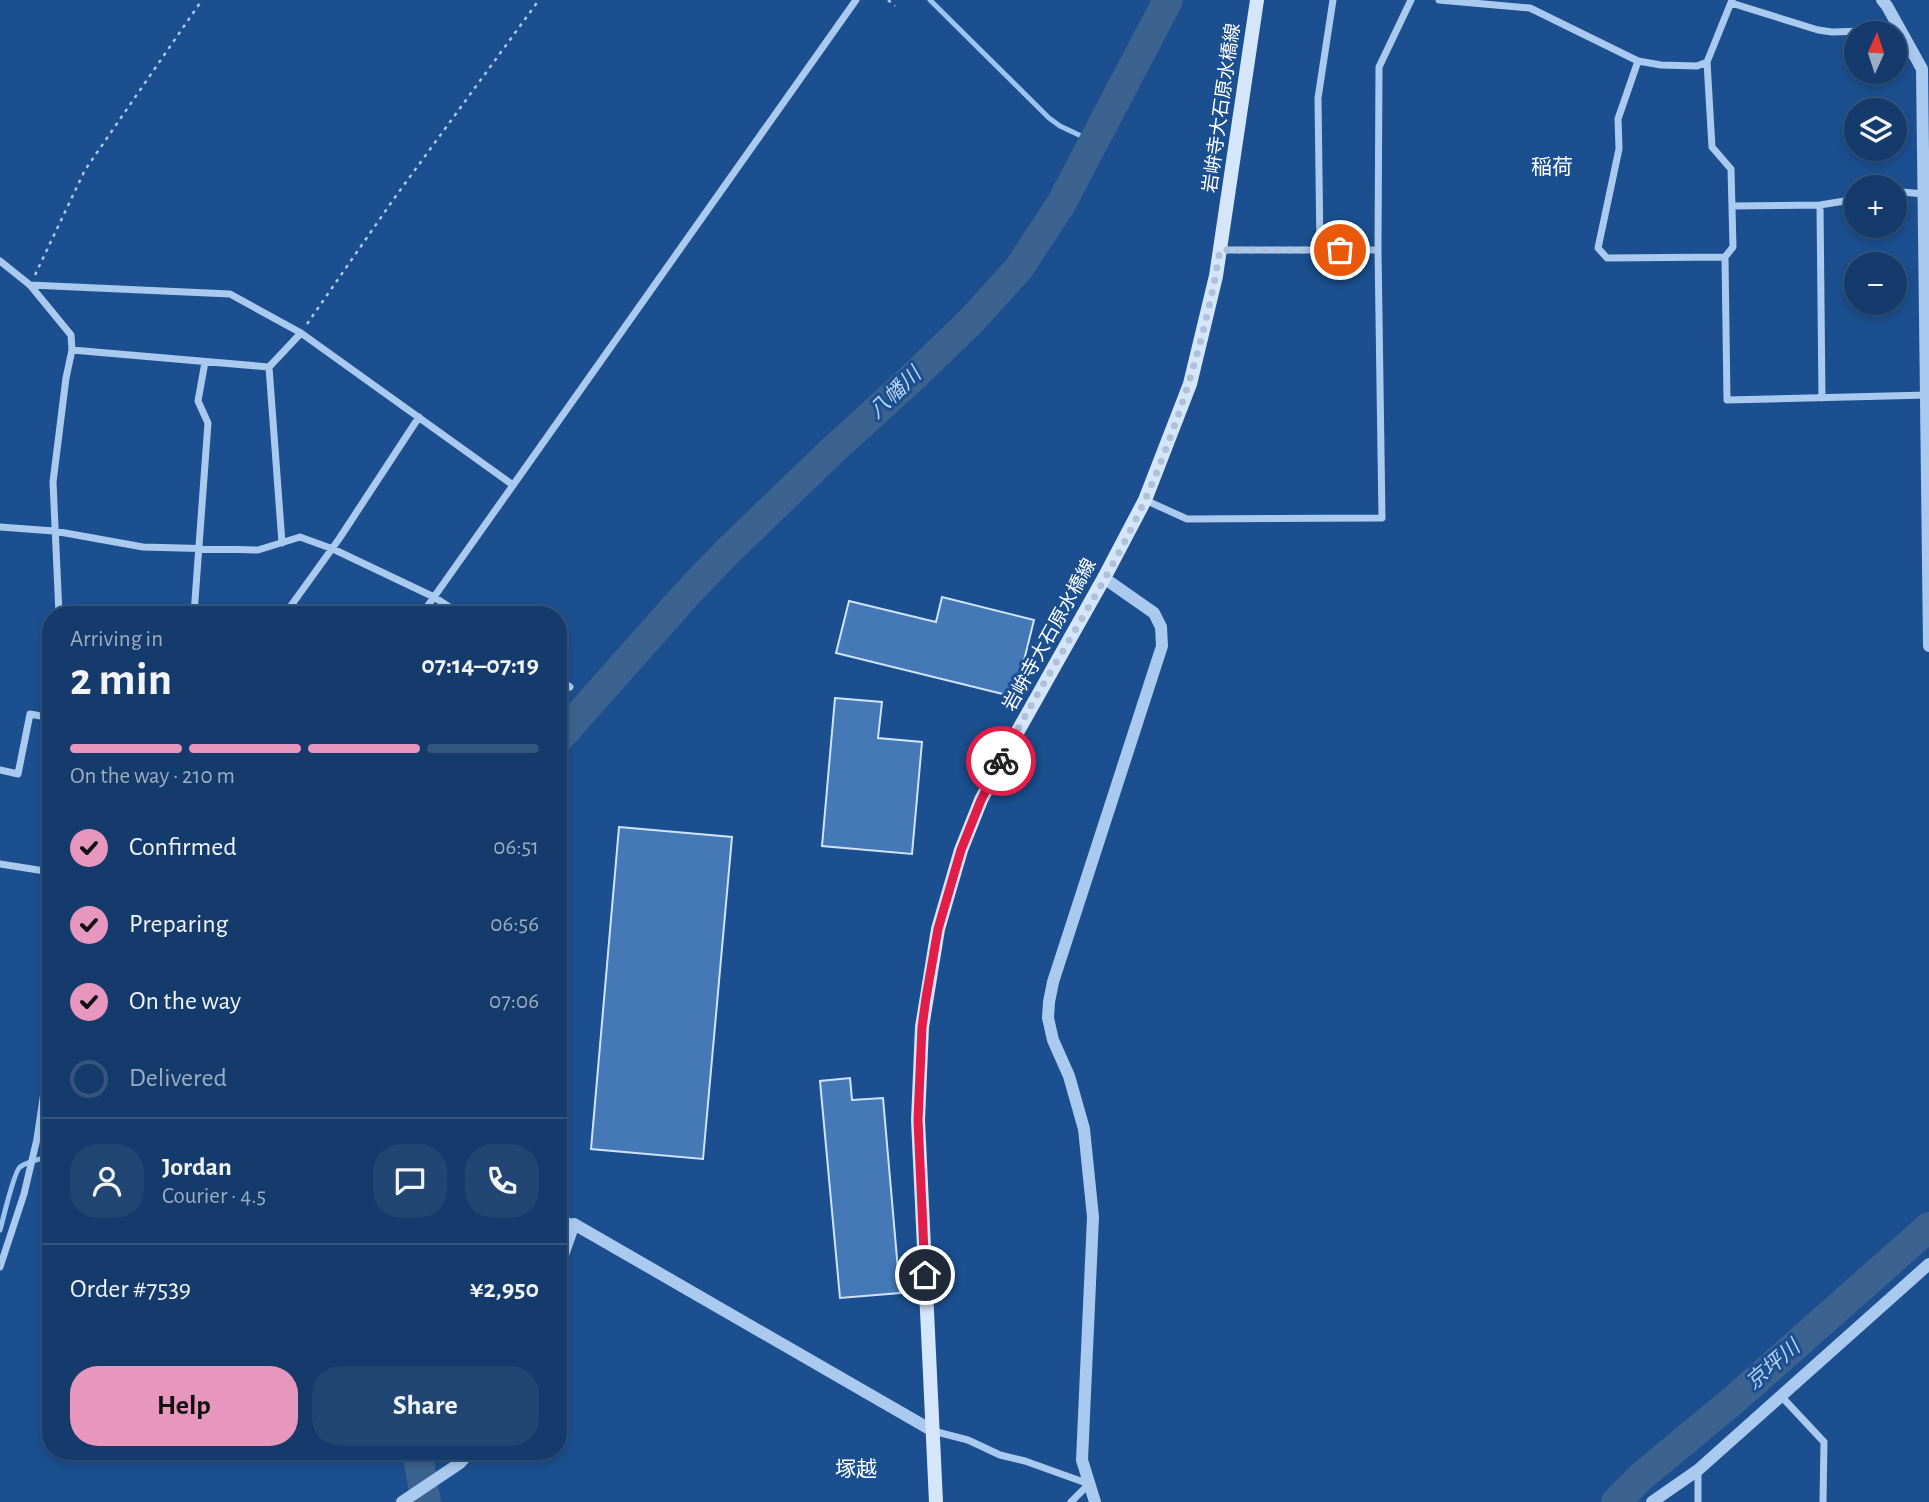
<!DOCTYPE html>
<html lang="en">
<head>
<meta charset="utf-8">
<style>
	:root { --surface:#143b6b; --page:#214673; --text:#f1f3f6; --muted:#9dadc1; --line:#33557e; --accent:#e797bd }
	body { margin:0; font-family:"Alegreya Sans","Noto Sans JP",sans-serif; background:var(--page); color:var(--text); height:100vh; display:flex; flex-direction:column; font-size:26px; white-space:nowrap }
	* { box-sizing:border-box; margin:0 }
	p { font-size:23px; color:var(--muted) }
	.icon { flex:none; width:38px; height:38px; fill:none; stroke:currentColor; stroke-width:2; stroke-linecap:round; stroke-linejoin:round }
	.map { position:relative; flex:1; overflow:hidden }
	.drawer { position:absolute; left:42px; top:606px; width:525px; height:854px; display:flex; flex-direction:column; background:var(--surface); border-radius:28px; box-shadow:0 4px 10px #0003,0 0 0 2px var(--line) }
	.drawer>* { flex:none }
	.needle { width:46px; rotate:3deg }
	.fabs { position:absolute; left:1844px; top:21px; display:grid; gap:14px }
	.fabs a { display:grid; place-items:center; width:63px; height:63px; border-radius:50%; background:var(--surface); box-shadow:0 4px 10px #0003,0 0 0 2px var(--line); font-size:35px }
	.pin { position:absolute; display:grid; place-items:center; width:60px; height:60px; color:#fff; margin:-30px; border:4px solid #fff; border-radius:50%; box-shadow:0 2px 7px #0007 }
	.courier { position:absolute; display:grid; place-items:center; width:70px; height:70px; margin:-35px; border:5px solid #e11d48; border-radius:50%; background:#fff; color:#222; box-shadow:0 2px 9px #0007 }
	.summary em { font-style:normal; font-weight:700 }
	.summary div { display:flex; flex-direction:column-reverse }
	.summary { display:flex; align-items:center; justify-content:space-between; height:119px; padding:0 28px }
	h1 { font-size:46px; font-weight:700; line-height:52px }
	.bar { display:grid; grid-template-columns:repeat(4,1fr); gap:10px 7px; align-content:center; height:84px; padding:0 28px }
	.bar i { height:9px; border-radius:5px; background:var(--line) }
	.bar .active { background:var(--accent) }
	.bar p { grid-column:span 4 }
	.line { display:flex; align-items:center; gap:18px; padding:0 28px; border-top:2px solid var(--line) }
	.line div { flex:1 }
	.round { display:grid; place-items:center; flex:none; width:74px; height:74px; border-radius:28px; background:var(--page) }
	ol { padding:0 28px; list-style:none }
	li { display:flex; align-items:center; gap:21px; height:77px }
	li p { margin-inline-start:auto }
	li .icon { padding:7px; border-radius:50%; background:var(--accent); color:#111; stroke-width:4 }
	li:last-child { color:var(--muted) }
	li i { width:38px; height:38px; border:4px solid var(--line); border-radius:50% }
	.cta { display:flex; gap:14px; margin-top:auto; padding:14px 28px }
	.cta a { flex:1; height:80px; border-radius:28px; background:var(--accent); color:#111; font-size:28px; font-weight:700; line-height:80px; text-align:center }
	.cta a+a { background:var(--page); color:var(--text) }
	.map>svg:first-child { display:block }
</style>
</head>
<body>
<div class="map">
<svg width="1929" height="1502" viewBox="0 0 1929 1502">
	<rect width="100%" height="100%" fill="#1b4f8f"/>
	<g fill="none" stroke-linecap="round" stroke-linejoin="round">
		<path stroke="#9cc4f0" stroke-width="5" d="M930,0L1049,118L1060,126L1094,142
			M0,1230C3,1220 14,1171 20,1167C28,1161 41,1159 51,1156"/>
		<path stroke="#3c6290" stroke-width="30" d="M558,739L685,596L727,552L833,450L913,377L973,319L1019,268L1061,204L1168,0
			M417,1451L426,1502
			M1616,1502L1642,1476L1736,1398L1929,1227"/>
	</g>
	<path fill="#4478b7" stroke="#cfe3fa" stroke-width="2" d="M942,597L1034,620L1015,697L836,653L849,601L936,622Z
		M835,698L882,702L878,738L922,742L912,854L822,846Z
		M619,827L732,837L703,1159L591,1149Z
		M850,1078L852,1100L883,1098L900,1293L840,1298L820,1081Z"/>
	<g fill="none" stroke-linecap="round" stroke-linejoin="round">
		<path stroke="#a9c9ee" stroke-width="2.5" stroke-dasharray="3.5 5" stroke-linecap="butt" d="M888,0L895,6
			M35,275L85,170L202,0
			M307,324L393,200L539,0"/>
		<path stroke="#a9c9ee" stroke-width="7" d="M1439,0L1530,8L1638,61L1661,65L1697,66L1707,62
			M1731,3L1818,30L1832,32L1900,30
			M1638,61L1618,119L1619,149L1598,248L1607,258L1725,257L1733,247L1731,169L1712,147L1707,62L1732,0
			M1895,193L1902,192L1924,194
			M1820,205L1822,398
			M1732,206L1820,205L1857,199
			M1220,250H1378
			M1320,250L1318,98L1333,0
			M1725,257L1727,400L1927,395
			M0,261L30,285L71,335L72,350L66,378L53,482L59,614
			M30,285L230,294L301,333L513,485
			M72,350L269,367L301,333
			M269,367L282,543
			M1145,500L1187,519L1382,518L1378,250L1379,67L1411,0
			M0,527L54,531L143,547L258,550L300,537L333,549L434,597L460,614
			M194,614L208,423L198,401L205,362
			M285,614L339,539L419,417
			M422,614L856,0
			M558,679L570,687
			M0,770L18,774L30,714L51,718
			M0,864L51,872
			M558,1216L574,1224
			M0,1267L24,1194L37,1139L51,1044
			M1780,1395L1824,1442L1823,1502
			M933,1431L968,1440L1000,1455L1025,1461L1089,1484L1071,1502
			M1698,1502V1470"/>
		<path stroke="#a9c9ee" stroke-width="12" d="M1882,0L1887,6L1922,69L1929,646
			M558,1269L574,1224L933,1431
			M402,1502L460,1463L471,1451
			M1095,1502L1082,1460L1093,1217L1084,1129L1069,1076L1053,1040L1048,1018L1049,1002L1053,982L1162,646L1161,627L1154,613L1104,578
			M1652,1502L1698,1470L1929,1264"/>
		<path stroke="#d6e6fa" stroke-width="14" d="M936,1502L918,1120L922,1027L938,929L961,850L981,800L1005,754L1104,578L1145,500L1190,384L1216,276L1257,0"/>
	</g>
	<g fill="none" stroke-linecap="round" stroke-linejoin="round">
		<path stroke="#afc1d8" stroke-width="7" stroke-dasharray="0 12.6" d="M1001,761C1046,673 1104,590 1145,500C1180,420 1206,336 1220,250H1340"/>
		<path stroke="#e11d48" stroke-width="9" d="M925,1275L918,1120L922,1027L926,998L938,929L961,850L981,800L1001,761"/>
	</g>
	<g text-anchor="middle" dominant-baseline="central" stroke-width="6" stroke-linejoin="round" paint-order="stroke">
		<g font-size="19" fill="#fff" stroke="#1b4f8f">
			<text transform="translate(1222 108) rotate(-82)">岩峅寺大石原水橋線</text>
			<text transform="translate(1050 635) rotate(-61)">岩峅寺大石原水橋線</text>
		</g>
		<g font-size="21" fill="#fff" stroke="#1b4f8f">
			<text x="1552" y="167">稲荷</text>
			<text x="856" y="1469">塚越</text>
		</g>
		<g font-size="21" font-style="italic" fill="#b5d3f5" stroke="#1b4f8f">
			<text transform="translate(895 393) rotate(-44)">八幡川</text>
			<text transform="translate(1773 1365) rotate(-41)">京坪川</text>
		</g>
	</g>
</svg>
<div class="fabs">
<a><svg class="needle" viewBox="-14 -14 28 28"><path d="M0-13l5 13h-10z" fill="#e53935"/><path d="M0 13l5-13h-10z" fill="#9dadc1"/></svg></a>
<a><svg class="icon" aria-label="layers" viewBox="0 0 24 24"><path d="M12 4l9 5-9 5-9-5zM3 14l9 5 9-5"/></svg></a>
<a>+</a>
<a>−</a>
</div>
<div class="pin" style="left:1340px;top:250px;background:#ea580c"><svg class="icon" aria-label="bag" viewBox="0 0 24 24"><path d="M5 8h14l-1 12H6zM9 8a3 3 0 0 1 6 0"/></svg></div>
<div class="pin" style="left:925px;top:1275px;background:#1f2937"><svg class="icon" aria-label="home" viewBox="0 0 24 24"><path d="M3 11l9-7 9 7M6 9v11h12V9"/></svg></div>
<div class="courier" style="left:1001px;top:761px"><svg class="icon" aria-label="bike" viewBox="0 0 24 24"><circle cx="6" cy="16" r="4"/><circle cx="18" cy="16" r="4"/><path d="M6 16l4-8h5l3 8M10 8l3 8H6M13 5h3"/></svg></div>
<section class="drawer">
<div class="summary"><div><h1>2 min</h1><p>Arriving in</p></div><em>07:14–07:19</em></div>
<div class="bar"><i class="active"></i><i class="active"></i><i class="active"></i><i></i><p>On the way · 210 m</p></div>
<ol>
<li><svg class="icon" aria-label="check" viewBox="0 0 24 24"><path d="M5 12l5 5 9-10"/></svg>Confirmed<p>06:51</p></li>
<li><svg class="icon" aria-label="check" viewBox="0 0 24 24"><path d="M5 12l5 5 9-10"/></svg>Preparing<p>06:56</p></li>
<li><svg class="icon" aria-label="check" viewBox="0 0 24 24"><path d="M5 12l5 5 9-10"/></svg>On the way<p>07:06</p></li>
<li><i></i>Delivered</li>
</ol>
<div class="line" style="height:126px"><a class="round"><svg class="icon" aria-label="person" viewBox="0 0 24 24"><circle cx="12" cy="8" r="4"/><path d="M4 21q1-7 8-7t8 7"/></svg></a><div><b>Jordan</b><p>Courier · 4.5</p></div><a class="round"><svg class="icon" aria-label="chat" viewBox="0 0 24 24"><path d="M4 5h16v11H9l-5 4z"/></svg></a><a class="round"><svg class="icon" aria-label="phone" viewBox="0 0 24 24"><path d="M5 4h4l2 5-3 2q2 4 5 5l2-3 5 2v4C11 20 4 13 5 4z"/></svg></a></div>
<div class="line" style="height:91px"><div>Order #7539</div><b>¥2,950</b></div>
<div class="cta"><a>Help</a><a>Share</a></div>
</section>
</div>
</body>
</html>
